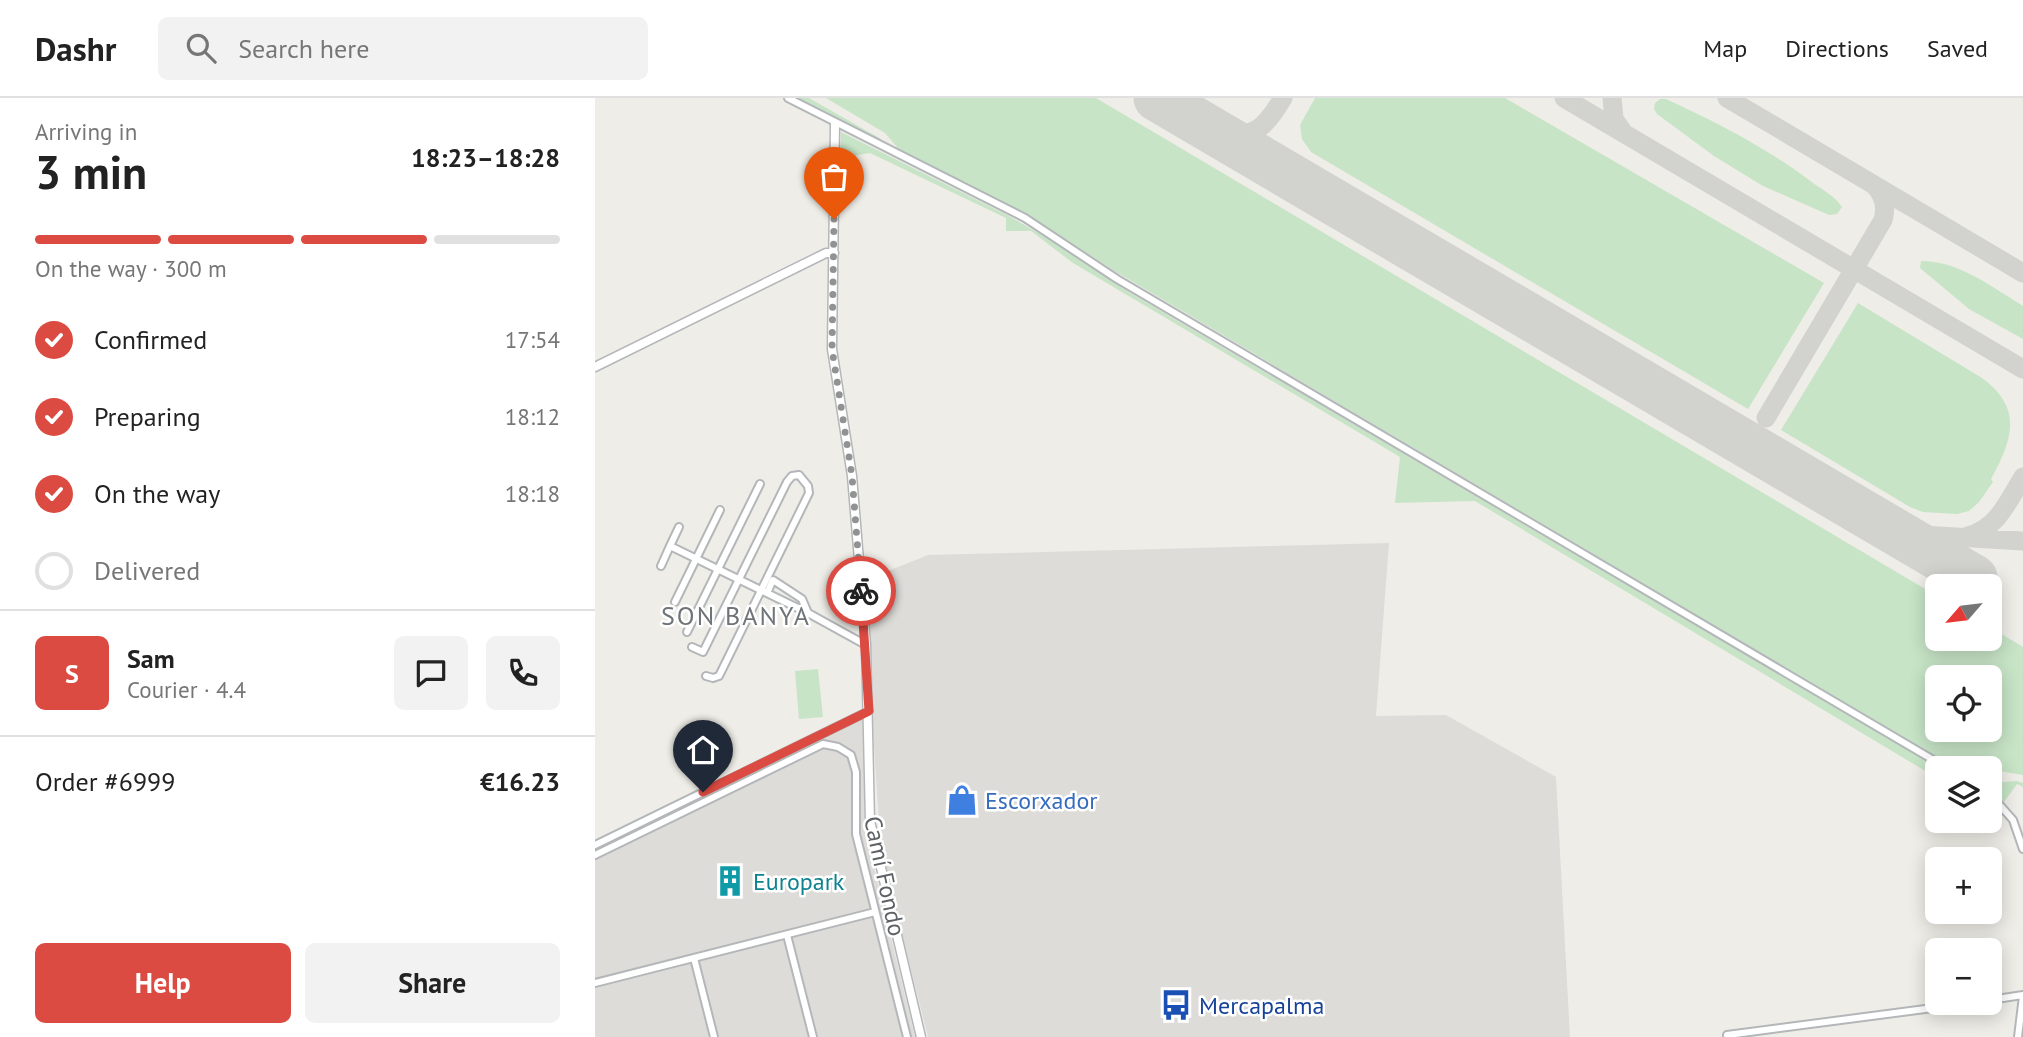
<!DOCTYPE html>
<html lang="en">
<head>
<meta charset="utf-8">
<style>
	:root { --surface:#fff; --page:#f2f2f2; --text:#222; --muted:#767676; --line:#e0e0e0; --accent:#db4b42 }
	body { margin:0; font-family:"PT Sans",sans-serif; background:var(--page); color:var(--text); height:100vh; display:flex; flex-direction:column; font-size:26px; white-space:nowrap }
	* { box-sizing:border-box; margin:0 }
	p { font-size:23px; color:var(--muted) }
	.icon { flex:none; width:38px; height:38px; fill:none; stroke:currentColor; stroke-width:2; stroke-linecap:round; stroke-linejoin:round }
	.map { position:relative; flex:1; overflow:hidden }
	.side { display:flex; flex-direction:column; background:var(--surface); width:595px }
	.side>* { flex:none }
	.needle { width:46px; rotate:242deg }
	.controls { position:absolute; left:1330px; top:476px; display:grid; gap:14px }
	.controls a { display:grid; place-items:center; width:77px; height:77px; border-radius:10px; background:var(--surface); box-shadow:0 4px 18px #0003; font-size:35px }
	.pin { position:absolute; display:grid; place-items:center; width:60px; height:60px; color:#fff; margin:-72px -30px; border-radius:50% 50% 50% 0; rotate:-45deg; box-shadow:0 0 7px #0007 }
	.pin .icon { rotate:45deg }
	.courier { position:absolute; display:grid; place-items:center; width:70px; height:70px; margin:-35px; border:5px solid #db4b42; border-radius:50%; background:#fff; color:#222; box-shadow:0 2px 9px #0007 }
	.head em { font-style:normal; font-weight:700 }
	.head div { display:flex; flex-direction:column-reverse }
	.head { display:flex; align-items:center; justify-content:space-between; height:119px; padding:0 35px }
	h1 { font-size:46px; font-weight:700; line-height:52px }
	.bar { display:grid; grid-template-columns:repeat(4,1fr); gap:10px 7px; align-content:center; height:84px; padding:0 35px }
	.bar i { height:9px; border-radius:5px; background:var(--line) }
	.bar .active { background:var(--accent) }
	.bar p { grid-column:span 4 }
	.line { display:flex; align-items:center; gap:18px; padding:0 35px; border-top:2px solid var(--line) }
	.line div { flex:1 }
	.round { display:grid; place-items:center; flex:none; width:74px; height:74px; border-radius:10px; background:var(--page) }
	ol { padding:0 35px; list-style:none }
	li { display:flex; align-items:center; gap:21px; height:77px }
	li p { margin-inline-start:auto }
	li .icon { padding:7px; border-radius:50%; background:var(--accent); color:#fff; stroke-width:4 }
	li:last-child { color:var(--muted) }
	li i { width:38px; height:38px; border:4px solid var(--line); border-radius:50% }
	.action { display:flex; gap:14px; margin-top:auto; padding:14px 35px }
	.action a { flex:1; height:80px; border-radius:10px; background:var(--accent); color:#fff; font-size:28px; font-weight:700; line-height:80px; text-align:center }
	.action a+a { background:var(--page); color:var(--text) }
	header { display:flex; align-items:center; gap:42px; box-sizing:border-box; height:98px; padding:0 35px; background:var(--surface); border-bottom:2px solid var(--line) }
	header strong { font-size:33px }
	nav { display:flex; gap:38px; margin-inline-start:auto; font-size:24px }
	.search { width:490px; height:63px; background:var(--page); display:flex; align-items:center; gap:18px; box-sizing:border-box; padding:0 24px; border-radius:10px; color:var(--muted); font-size:26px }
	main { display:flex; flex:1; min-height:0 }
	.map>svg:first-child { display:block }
</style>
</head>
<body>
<header>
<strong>Dashr</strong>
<div class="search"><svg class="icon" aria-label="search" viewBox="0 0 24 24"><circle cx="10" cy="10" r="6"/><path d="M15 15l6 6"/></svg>Search here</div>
<nav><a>Map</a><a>Directions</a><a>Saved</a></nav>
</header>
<main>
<section class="side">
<div class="head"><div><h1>3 min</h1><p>Arriving in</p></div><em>18:23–18:28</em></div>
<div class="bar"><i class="active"></i><i class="active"></i><i class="active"></i><i></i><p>On the way · 300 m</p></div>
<ol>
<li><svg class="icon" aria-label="check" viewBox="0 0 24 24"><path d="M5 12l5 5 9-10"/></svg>Confirmed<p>17:54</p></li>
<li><svg class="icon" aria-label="check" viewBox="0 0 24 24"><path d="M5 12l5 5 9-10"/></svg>Preparing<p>18:12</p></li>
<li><svg class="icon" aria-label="check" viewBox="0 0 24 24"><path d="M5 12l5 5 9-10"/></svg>On the way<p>18:18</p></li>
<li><i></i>Delivered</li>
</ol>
<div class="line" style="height:126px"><b class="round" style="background:var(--accent);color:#fff">S</b><div><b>Sam</b><p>Courier · 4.4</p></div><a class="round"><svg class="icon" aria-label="chat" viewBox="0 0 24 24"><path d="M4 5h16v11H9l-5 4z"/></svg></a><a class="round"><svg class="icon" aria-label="phone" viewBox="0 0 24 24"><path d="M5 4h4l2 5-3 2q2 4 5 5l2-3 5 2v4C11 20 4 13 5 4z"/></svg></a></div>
<div class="line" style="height:91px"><div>Order #6999</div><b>€16.23</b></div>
<div class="action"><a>Help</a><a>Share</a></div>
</section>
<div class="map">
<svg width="1428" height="939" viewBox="0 0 1428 939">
	<rect width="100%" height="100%" fill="#efede7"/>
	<path fill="#dedcd9" d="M794,445L781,618L851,617L961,679L975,939H333L286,754L268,483L333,457Z
		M269,619L271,736L320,939H0V750Z"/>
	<path fill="#c7e4c6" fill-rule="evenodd" d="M203,0H214L286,41L285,43Z
		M231,0H501L1342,498V541H1395V529L1428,549V677L1355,665L1341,659L518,172L429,115L307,55L290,35ZM1342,579H1395V632H1342Z
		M720,0H910L1229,185L1153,311L716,54L707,41L705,27Z
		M1065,1H1071C1123,25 1172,50 1218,85C1228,92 1241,99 1247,109L1242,116L1234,117L1168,88L1119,58L1062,16L1059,11L1060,5Z
		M246,34L414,118L462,146L532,193L1344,670L1342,680L880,403L800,405L805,359L478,165L436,133H411V120L275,55L246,60Z
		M1326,163C1364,163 1397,189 1428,208V241L1374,211L1325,170Z
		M1263,205L1387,280C1428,310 1418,341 1396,381L1398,384L1384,404L1374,413L1362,416L1328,414L1315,409L1186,332Z
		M223,571L228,619L204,621L200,573Z
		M1422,683L1428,685V689L1422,686L1409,704L1399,694V689L1407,684Z"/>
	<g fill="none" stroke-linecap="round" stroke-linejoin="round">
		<path stroke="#d2d2ce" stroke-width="19" d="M969,0L1428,271
			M1017,0L1019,21L1028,34
			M1132,0L1428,175
			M624,37C661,39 669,31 688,0
			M1171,320L1288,122C1292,108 1289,97 1279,87
			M1296,431L1310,436L1428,443
			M1373,438C1403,430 1413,403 1428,379"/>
		<path stroke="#d2d2ce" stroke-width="47" d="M562,0L1379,480"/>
		<defs>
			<path id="minor" d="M193,0L430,120L522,181L1352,670
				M75,448L84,429
				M66,468L75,448L213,515L271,547
				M172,495L178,482L207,501L213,515
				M80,504L125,412
				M92,534L165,386
				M97,549L108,554L192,384L197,378L204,377L213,388L214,395L124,578L118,580L111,578
				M1395,696L1418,722L1428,751
				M0,747L274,613
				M0,757L228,646L243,649L256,657L261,674V736L312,939
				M192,837L218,939
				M99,860L119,939
				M0,885L280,814
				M1395,902L1428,897
				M1132,937L1376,905
				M1423,939L1428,898"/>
			<path id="tertiary" d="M240,26L237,251L257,378L271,547L275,723L326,939
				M0,269L231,155H239"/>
		</defs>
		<use href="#minor" stroke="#b4b7ba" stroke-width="10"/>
		<use href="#tertiary" stroke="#b4b7ba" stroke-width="11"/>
		<use href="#minor" stroke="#fff" stroke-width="6"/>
		<use href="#tertiary" stroke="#fff" stroke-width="8"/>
	</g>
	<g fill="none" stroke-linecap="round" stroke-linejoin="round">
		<path stroke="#919393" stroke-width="7" stroke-dasharray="0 12.6" d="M239,121L237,251L257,378L266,493"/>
		<path stroke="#db4b42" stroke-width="9" d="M108,694L274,613L266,493"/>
	</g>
	<defs>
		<symbol id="shop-bare" viewBox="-9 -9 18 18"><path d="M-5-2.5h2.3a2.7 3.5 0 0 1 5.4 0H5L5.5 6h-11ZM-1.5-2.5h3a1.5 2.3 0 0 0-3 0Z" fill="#3f7fe0" stroke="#fff" stroke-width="2.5" paint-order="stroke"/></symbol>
		<symbol id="building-bare" viewBox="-9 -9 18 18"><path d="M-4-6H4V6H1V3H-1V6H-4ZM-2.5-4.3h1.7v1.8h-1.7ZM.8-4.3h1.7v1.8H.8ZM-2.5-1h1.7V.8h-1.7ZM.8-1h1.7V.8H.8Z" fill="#0f9aa8" stroke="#fff" stroke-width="2.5" paint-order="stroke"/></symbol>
		<symbol id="bus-bare" viewBox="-9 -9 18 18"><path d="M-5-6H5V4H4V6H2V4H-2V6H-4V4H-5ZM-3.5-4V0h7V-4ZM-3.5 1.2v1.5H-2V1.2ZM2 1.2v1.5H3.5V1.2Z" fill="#1a4fb4" stroke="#fff" stroke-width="2.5" paint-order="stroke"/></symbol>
	</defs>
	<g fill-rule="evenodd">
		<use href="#shop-bare" x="345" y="680" width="44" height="44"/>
		<use href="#building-bare" x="113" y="761" width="44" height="44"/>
		<use href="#bus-bare" x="559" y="885" width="44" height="44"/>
	</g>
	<g text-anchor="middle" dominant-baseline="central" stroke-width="5" stroke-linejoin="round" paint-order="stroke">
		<g font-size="24" fill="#366cbe" stroke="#fff" text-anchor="start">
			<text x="390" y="702">Escorxador</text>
		</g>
		<g font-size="24" fill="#5e6266" stroke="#fff">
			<text transform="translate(290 778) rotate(78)">Camí Fondo</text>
		</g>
		<g font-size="24" fill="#0d838f" stroke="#fff" text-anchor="start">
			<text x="158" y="783">Europark</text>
		</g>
		<g font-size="24" fill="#164399" stroke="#fff" text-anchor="start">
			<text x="604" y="907">Mercapalma</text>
		</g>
		<g font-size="26" letter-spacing="2" fill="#6f7478" stroke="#fff">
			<text x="141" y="517">SON BANYA</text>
		</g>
	</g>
</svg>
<div class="controls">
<a><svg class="needle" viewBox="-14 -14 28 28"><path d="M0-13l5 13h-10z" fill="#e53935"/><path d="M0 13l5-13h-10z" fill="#767676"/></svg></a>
<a><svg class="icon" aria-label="locate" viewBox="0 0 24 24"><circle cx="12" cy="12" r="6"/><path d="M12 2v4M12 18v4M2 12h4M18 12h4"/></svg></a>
<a><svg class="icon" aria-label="layers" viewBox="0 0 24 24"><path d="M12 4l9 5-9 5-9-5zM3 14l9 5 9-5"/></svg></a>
<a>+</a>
<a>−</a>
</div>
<div class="pin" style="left:239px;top:121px;background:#ea580c"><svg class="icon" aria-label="bag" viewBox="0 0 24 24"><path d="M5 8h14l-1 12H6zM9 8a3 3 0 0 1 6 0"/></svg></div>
<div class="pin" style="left:108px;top:694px;background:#1f2937"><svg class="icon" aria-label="home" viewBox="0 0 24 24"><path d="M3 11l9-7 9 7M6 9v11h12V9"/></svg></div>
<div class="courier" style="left:266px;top:493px"><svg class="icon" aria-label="bike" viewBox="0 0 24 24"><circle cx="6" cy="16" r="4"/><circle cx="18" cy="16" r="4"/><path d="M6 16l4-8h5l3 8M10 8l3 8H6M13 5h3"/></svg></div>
</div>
</main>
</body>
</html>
